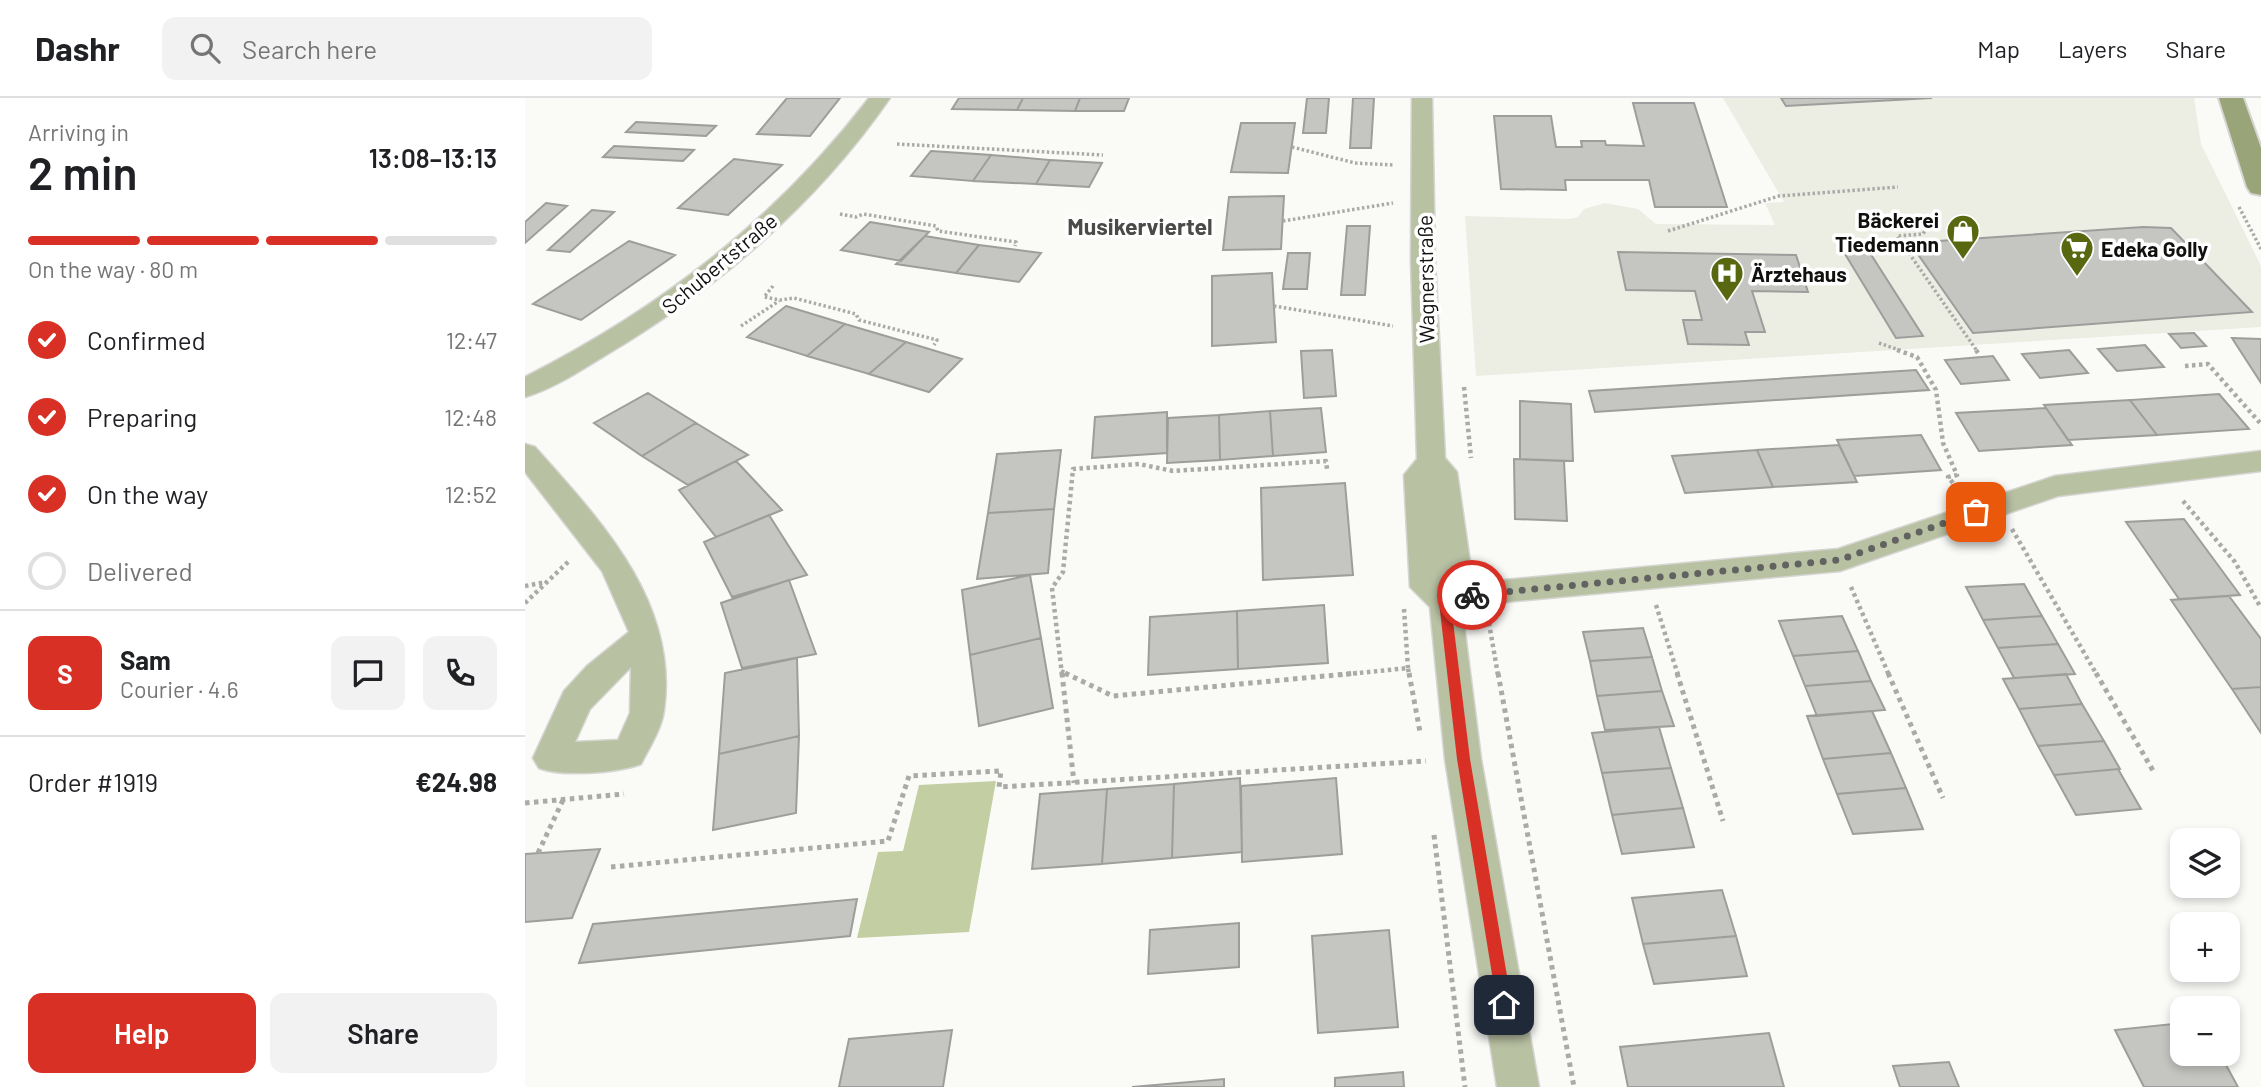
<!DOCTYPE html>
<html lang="en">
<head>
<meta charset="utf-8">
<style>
	:root { --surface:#fff; --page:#f2f2f2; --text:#202124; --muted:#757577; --line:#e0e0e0; --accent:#d93025 }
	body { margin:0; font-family:Barlow,sans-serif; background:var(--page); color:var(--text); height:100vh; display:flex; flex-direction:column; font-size:26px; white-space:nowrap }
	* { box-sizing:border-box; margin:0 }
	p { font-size:23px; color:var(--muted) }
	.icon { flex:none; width:38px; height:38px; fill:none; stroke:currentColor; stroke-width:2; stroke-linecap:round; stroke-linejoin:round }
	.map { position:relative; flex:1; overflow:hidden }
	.details { display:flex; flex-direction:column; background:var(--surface); width:525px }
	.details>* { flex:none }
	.buttons { position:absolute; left:1645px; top:730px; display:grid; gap:14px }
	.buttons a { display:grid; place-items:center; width:70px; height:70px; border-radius:14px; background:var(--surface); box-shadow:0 4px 10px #0003; font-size:35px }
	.pin { position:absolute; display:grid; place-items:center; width:60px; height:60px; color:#fff; margin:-30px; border-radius:14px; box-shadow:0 4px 10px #0006 }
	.courier { position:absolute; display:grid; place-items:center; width:70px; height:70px; margin:-35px; border:5px solid #d93025; border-radius:50%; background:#fff; color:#222; box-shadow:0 2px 9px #0007 }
	.head em { font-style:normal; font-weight:600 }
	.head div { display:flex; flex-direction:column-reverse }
	.head { display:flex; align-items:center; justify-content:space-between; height:119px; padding:0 28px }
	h1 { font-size:46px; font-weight:600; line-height:52px }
	.bar { display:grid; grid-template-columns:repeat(4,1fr); gap:10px 7px; align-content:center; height:84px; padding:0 28px }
	.bar i { height:9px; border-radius:5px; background:var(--line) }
	.bar .active { background:var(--accent) }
	.bar p { grid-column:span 4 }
	.line { display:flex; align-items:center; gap:18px; padding:0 28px; border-top:2px solid var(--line) }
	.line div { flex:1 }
	.round { display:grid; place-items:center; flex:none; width:74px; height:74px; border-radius:14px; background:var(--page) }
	ol { padding:0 28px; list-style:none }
	li { display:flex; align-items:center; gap:21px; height:77px }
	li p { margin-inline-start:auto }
	li .icon { padding:7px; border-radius:50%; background:var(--accent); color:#fff; stroke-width:4 }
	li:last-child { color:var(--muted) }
	li i { width:38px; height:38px; border:4px solid var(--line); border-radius:50% }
	.button { display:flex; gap:14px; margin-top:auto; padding:14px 28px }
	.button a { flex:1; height:80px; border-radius:14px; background:var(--accent); color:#fff; font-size:28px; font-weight:600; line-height:80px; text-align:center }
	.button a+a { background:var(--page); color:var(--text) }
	header { display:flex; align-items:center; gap:42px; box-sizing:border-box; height:98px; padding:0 35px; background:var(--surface); border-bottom:2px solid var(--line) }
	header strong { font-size:33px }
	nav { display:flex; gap:38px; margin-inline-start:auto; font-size:24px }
	.search { width:490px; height:63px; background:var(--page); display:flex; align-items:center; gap:18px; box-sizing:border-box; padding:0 24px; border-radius:14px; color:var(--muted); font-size:26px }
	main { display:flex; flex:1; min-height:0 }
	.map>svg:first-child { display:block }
</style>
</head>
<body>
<header>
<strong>Dashr</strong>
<div class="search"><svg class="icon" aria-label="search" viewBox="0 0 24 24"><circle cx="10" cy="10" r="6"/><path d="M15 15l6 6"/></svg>Search here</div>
<nav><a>Map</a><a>Layers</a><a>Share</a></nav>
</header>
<main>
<section class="details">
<div class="head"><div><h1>2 min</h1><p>Arriving in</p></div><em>13:08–13:13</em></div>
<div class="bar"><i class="active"></i><i class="active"></i><i class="active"></i><i></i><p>On the way · 80 m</p></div>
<ol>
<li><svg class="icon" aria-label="check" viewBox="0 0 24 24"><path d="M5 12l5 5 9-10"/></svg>Confirmed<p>12:47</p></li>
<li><svg class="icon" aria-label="check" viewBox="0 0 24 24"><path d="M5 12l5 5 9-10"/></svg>Preparing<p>12:48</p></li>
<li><svg class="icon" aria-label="check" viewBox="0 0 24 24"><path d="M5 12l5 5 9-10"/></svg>On the way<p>12:52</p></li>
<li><i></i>Delivered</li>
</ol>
<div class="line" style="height:126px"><b class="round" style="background:var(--accent);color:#fff">S</b><div><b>Sam</b><p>Courier · 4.6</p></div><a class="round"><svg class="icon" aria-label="chat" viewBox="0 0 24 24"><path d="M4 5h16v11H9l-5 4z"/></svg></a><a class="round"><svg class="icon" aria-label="phone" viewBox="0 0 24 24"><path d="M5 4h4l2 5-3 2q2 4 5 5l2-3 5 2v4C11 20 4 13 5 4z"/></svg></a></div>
<div class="line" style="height:91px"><div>Order #1919</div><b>€24.98</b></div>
<div class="button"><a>Help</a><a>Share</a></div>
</section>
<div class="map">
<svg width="1736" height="989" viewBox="0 0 1736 989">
	<rect width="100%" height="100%" fill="#fafbf7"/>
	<path fill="#eceee4" d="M1198,0H1669L1676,46L1736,168V229L951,278L940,118L1045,121L1053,119L1059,111L1080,105L1113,111L1131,126L1250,127L1240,105L1259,104Z"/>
	<path fill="#c3cea2" d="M471,683L444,834L332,840L353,754L378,753L394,687Z"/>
	<path fill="#c5c6c2" stroke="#9d9e9b" stroke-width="2" d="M262,0H315L285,38L232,36Z
		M434,0H498L492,12L427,11Z
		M498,0H555L550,13L492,12Z
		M555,0H604L599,13H550Z
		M782,0H804L801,35H778Z
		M828,0H849L846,50H825Z
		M1256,0H1407L1261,8Z
		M1108,5H1169L1202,109H1130L1124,82H1040L1041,92L976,91L969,18H1026L1031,49H1057L1056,43H1080L1081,47L1119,48Z
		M111,24L191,28L181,38L101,34Z
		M716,25H770L763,75L706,74Z
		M89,48L169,52L158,63L78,59Z
		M406,53L466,57L448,83L386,78Z
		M466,57L525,62L511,86L448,83Z
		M209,61L257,67L203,117L153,110Z
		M525,62L577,65L564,89L511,86Z
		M759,98L756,151L698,152L704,99Z
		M21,105L42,108L0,145V124Z
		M67,112L89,114L45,154L23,152Z
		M345,124L404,134L376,163L316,152Z
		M822,128H845L840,197H816Z
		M1618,129L1646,130L1727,214L1448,235L1385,145Z
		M400,138L454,147L431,175L371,166Z
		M104,143L150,157L56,222L8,206Z
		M454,147L516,155L494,184L431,175Z
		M1093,154L1271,157L1283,194L1227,193L1240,234H1220L1224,247L1163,246L1158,222H1177L1170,193L1101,192Z
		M763,155H785L782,191H758Z
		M1345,155L1398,238L1371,240L1320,156Z
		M747,175L751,244L687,248V178Z
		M261,208L320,226L282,258L222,239Z
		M320,226L381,244L344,276L282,258Z
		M1669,235L1681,248L1656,250L1644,236Z
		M1707,240L1736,241V285Z
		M381,244L437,261L404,294L344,276Z
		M1620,247L1639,269L1592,273L1573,251Z
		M807,252L811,298L779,300L776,253Z
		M1544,252L1563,275L1515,280L1497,256Z
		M1468,258L1484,282L1436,286L1420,262Z
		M1391,272L1404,292L1070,314L1064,293Z
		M123,295L171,325L117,358L69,325Z
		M1694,296L1724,331L1632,337L1605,302Z
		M1605,302L1632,337L1543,342L1519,307Z
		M995,303L1046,306L1048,363L995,361Z
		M796,310L801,354L748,358L745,313Z
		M1521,310L1547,347L1454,353L1431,315Z
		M745,313L748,358L695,362L694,317Z
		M642,314V355L567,360L570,319Z
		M694,317L695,362L642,365L643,320Z
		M171,325L223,357L163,387L117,358Z
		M1396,337L1416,372L1329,378L1312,342Z
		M1314,347L1332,384L1248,389L1232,352Z
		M536,352L529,411L463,415L472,356Z
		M1232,352L1248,389L1160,395L1147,358Z
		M989,361L1039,363L1042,423L990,421Z
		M211,363L257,412L191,439L154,392Z
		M820,385L828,477L738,482L736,390Z
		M529,411L523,475L452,481L463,415Z
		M244,417L282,477L207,499L179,444Z
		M1659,421L1715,497L1654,501L1601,424Z
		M505,477L516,540L445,557L437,492Z
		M264,482L291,556L217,570L196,505Z
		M1499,486L1517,518L1458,522L1441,489Z
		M1704,498L1736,541V589L1707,591L1646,502Z
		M799,507L803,565L713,571L712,513Z
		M712,513L713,571L623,577L625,519Z
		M1317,518L1333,553L1268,558L1254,523Z
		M1517,518L1533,546L1473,550L1458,522Z
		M1118,530L1127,559L1065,563L1058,534Z
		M516,540L528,610L454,628L445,557Z
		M1533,546L1550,576L1489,580L1473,550Z
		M1333,553L1346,583L1280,588L1268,558Z
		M1127,559L1137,593L1072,598L1065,563Z
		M272,560L274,638L194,656L200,575Z
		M1541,576L1557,606L1494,611L1478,581Z
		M1346,583L1360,612L1292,618L1280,588Z
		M1736,589V635L1707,591Z
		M1137,593L1149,628L1080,632L1072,598Z
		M1557,606L1579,643L1513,648L1494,611Z
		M1347,613L1366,655L1298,661L1282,618Z
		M1134,629L1146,670L1077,675L1067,635Z
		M274,638L271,715L188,732L194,656Z
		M1579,643L1595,671L1529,677L1513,648Z
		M1366,655L1381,690L1312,696L1298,661Z
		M1146,670L1158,710L1087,717L1077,675Z
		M1593,671L1616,711L1551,717L1529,677Z
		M715,680L717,754L647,760L649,686Z
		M811,680L817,756L717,764L716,688Z
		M649,686L647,760L577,766L582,691Z
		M1381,690L1398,731L1328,736L1312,696Z
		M582,691L577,766L507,771L515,696Z
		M1158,710L1169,749L1097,756L1087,717Z
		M75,751L47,820L0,824V756Z
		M1197,792L1211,838L1118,846L1107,800Z
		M332,801L325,838L54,865L68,826Z
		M714,825V869L623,876L625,832Z
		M864,832L873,929L793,935L787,838Z
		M1211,838L1222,878L1129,886L1118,846Z
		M1657,925V956H1695L1713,989H1619L1590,932Z
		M427,932L418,989H314L324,941Z
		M1244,935L1259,989H1103L1095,949Z
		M1424,964L1434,989H1375L1368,968Z
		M878,974L879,989H810V980Z
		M699,981V989H607Z"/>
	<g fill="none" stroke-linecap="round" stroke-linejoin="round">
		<defs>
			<path id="street" d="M344,0H365C291,107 192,191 81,257C56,272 28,291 0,299V279C136,210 251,121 344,0Z
				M887,0H907L910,162L920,360L932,374L948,485L1313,451L1530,378L1736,353V373L1533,398L1315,473L958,506L937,511L956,661L1014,989H972L920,661L905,509L885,489L879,377L892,361L886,162Z
				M0,346L10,349C76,423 154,505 139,612C137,630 124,650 116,666C92,675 37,679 14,670L8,660L39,593L62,568L104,534L77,473L0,374ZM106,569L105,615L93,642L50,644L65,611Z"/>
			<path id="secondary" d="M1694,0H1718L1736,50V97L1726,95L1722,89Z"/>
		</defs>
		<use href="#street" stroke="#d5d5d2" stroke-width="3"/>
		<use href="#secondary" stroke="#d5d5d2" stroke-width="4"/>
		<path stroke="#aaaba8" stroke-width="3.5" stroke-dasharray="2.5 2.5" stroke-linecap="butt" d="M372,46L578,57
			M767,49L830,65L869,67
			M1714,109L1736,151
			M315,116L331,119L338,116L411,128L413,133L491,144L490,148
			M758,123L868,105
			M1402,129L1398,136L1372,138L1452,253
			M1143,133L1254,98L1373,89
			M248,188L239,199L255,202L269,200L331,216L334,222L412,242L409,247
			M749,208L868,228
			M216,228L254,203
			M1354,245L1377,253"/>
		<path stroke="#aaaba8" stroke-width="4.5" stroke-dasharray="3.5 3.5" stroke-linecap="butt" d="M1372,252L1392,259L1411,292L1418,345L1432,377L1423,379L1433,391
			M1451,252L1453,255
			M1660,268L1683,266L1736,326
			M939,289L946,360
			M1658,403L1710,464L1736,510
			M1487,431L1572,577
			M0,488L21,484
			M1326,489L1364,577
			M0,505L44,463
			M1131,507L1153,577
			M879,511L883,570
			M964,525L973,577
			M536,573L543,577
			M537,577L527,490L538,474L548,371L614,366L648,373L801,363L802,371
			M814,577L883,570L884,577"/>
		<path stroke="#aaaba8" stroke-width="5" stroke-dasharray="4.5 4.5" stroke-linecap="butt" d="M537,575L549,685
			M540,575L588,598L832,575
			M884,575L895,634
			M973,575L1049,989
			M1152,575L1198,723
			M1363,575L1418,700
			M1571,575L1630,676
			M0,705L99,696
			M909,737L940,989
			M13,755L38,702
			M86,769L363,743L384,678L476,673L474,689L901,663"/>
		<use href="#street" fill="#b9c1a3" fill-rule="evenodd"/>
		<use href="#secondary" fill="#99a578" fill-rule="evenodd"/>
	</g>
	<path fill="#d93025" d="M947,493L953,497L951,500L926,507L945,661L987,907L979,914L972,907L932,661L914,504Z"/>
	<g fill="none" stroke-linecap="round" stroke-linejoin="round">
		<path stroke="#626260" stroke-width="7" stroke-dasharray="0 12.6" d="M947,497L1314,462L1451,414"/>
	</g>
	<defs>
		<symbol id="shop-pin" viewBox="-11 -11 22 30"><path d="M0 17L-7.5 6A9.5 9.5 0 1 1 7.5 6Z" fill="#586811" stroke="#fff"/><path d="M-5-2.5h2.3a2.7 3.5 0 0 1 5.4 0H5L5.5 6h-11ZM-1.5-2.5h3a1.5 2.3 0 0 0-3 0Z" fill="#fff"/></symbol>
		<symbol id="supermarket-pin" viewBox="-11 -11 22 30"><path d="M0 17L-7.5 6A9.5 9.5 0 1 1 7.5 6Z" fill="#586811" stroke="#fff"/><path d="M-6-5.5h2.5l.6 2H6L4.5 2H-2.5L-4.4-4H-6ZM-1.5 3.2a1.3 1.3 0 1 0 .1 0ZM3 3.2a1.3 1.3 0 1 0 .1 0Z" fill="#fff"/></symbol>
		<symbol id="hospital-pin" viewBox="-11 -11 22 30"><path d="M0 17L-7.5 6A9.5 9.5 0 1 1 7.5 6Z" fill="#586811" stroke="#fff"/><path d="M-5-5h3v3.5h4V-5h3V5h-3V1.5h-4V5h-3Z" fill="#fff"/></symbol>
	</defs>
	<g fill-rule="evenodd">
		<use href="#shop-pin" x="1419" y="114" width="38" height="52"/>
		<use href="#supermarket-pin" x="1533" y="131" width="38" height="52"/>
		<use href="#hospital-pin" x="1183" y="156" width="38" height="52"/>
	</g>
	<g text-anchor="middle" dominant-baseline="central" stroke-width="7" stroke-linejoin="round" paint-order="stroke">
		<g font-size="21" font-weight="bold" fill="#10100f" stroke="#fff" text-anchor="start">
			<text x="1414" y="121" text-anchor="end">Bäckerei<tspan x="1414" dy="24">Tiedemann</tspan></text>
			<text x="1576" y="150">Edeka Golly</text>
			<text x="1226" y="175">Ärztehaus</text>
		</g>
		<g font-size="21" fill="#10100f" stroke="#fff">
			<text transform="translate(194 165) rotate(-40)">Schubertstraße</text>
			<text transform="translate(900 181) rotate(-91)">Wagnerstraße</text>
		</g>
		<g font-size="23" font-weight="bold" fill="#4b4c49" stroke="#fff">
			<text x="615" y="128">Musikerviertel</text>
		</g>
	</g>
</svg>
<div class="buttons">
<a><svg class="icon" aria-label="layers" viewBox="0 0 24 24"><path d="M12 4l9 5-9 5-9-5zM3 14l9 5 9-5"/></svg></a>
<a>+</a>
<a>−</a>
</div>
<div class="pin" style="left:1451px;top:414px;background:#ea580c"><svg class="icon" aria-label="bag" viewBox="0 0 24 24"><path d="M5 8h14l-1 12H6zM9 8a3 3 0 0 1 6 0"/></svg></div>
<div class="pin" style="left:979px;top:907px;background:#1f2937"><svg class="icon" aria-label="home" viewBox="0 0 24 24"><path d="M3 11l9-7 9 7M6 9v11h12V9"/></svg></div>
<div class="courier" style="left:947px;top:497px"><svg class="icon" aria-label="bike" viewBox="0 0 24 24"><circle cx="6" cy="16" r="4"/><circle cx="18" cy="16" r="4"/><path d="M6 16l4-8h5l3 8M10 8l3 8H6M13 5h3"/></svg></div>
</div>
</main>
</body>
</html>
